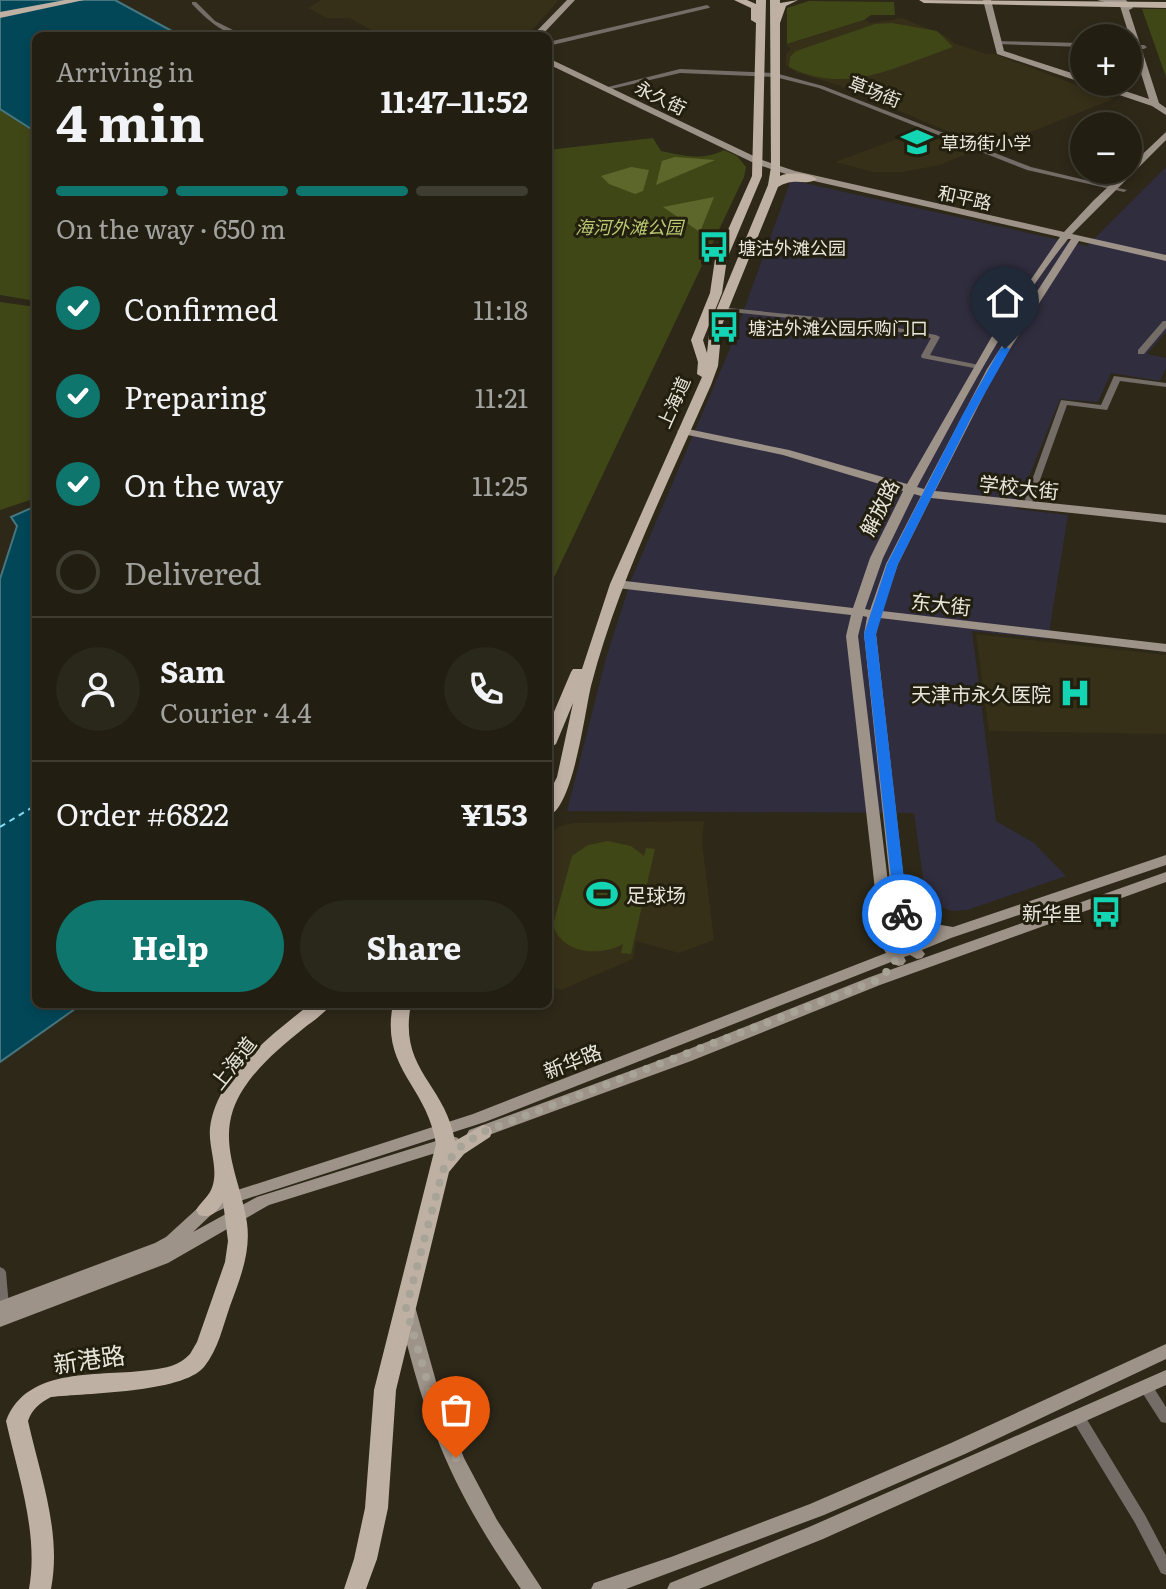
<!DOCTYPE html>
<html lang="en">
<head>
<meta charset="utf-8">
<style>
	:root { --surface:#221e12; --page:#2a271b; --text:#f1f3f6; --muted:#a2a29f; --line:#3f3c32; --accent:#0f766e }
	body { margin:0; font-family:Literata,"Noto Sans SC",serif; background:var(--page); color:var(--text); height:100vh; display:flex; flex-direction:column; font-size:30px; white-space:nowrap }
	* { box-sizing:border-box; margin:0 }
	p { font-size:26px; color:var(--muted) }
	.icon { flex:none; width:44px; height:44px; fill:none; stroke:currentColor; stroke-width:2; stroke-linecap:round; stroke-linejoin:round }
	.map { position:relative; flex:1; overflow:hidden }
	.drawer { position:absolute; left:32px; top:32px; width:520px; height:976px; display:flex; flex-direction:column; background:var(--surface); border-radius:12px; box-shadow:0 4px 12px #0003,0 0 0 2px var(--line) }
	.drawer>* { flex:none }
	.tools { position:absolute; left:1070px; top:24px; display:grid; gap:16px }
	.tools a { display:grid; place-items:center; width:72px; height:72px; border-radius:50%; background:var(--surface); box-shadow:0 4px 12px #0003,0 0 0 2px var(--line); font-size:40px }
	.pin { position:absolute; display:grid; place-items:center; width:68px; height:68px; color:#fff; margin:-82px -34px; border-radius:50% 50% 50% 0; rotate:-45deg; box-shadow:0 0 8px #0007 }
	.pin .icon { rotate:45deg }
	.courier { position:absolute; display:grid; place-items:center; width:80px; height:80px; margin:-40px; border:6px solid #1a73e8; border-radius:50%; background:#fff; color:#222; box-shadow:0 2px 10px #0007 }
	.headline em { font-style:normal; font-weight:700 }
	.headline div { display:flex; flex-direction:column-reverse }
	.headline { display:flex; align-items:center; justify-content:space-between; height:136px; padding:0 24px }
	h1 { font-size:52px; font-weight:700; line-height:60px }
	.bar { display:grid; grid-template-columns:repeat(4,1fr); gap:12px 8px; align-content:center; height:96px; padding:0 24px }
	.bar i { height:10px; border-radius:6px; background:var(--line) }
	.bar .active { background:var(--accent) }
	.bar p { grid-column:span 4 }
	.line { display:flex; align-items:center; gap:20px; padding:0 24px; border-top:2px solid var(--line) }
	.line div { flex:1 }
	.round { display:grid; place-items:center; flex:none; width:84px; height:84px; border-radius:42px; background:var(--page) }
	ol { padding:0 24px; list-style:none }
	li { display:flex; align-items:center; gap:24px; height:88px }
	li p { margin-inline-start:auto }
	li .icon { padding:8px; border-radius:50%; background:var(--accent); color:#fff; stroke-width:4 }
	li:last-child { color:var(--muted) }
	li i { width:44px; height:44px; border:4px solid var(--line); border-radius:50% }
	.action { display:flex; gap:16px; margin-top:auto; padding:16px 24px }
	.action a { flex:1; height:92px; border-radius:48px; background:var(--accent); color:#fff; font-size:32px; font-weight:700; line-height:92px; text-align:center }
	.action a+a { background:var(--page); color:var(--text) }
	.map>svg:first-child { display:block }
</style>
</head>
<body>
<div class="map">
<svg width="1166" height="1589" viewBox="0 0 1166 1589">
	<rect width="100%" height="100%" fill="#2d2818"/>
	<path fill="#302d3e" d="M1166,167V332L1147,354L1166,358V368L1160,381L1111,373L1098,402L1060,399L1016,509L1068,515L1048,639L972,631L996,821L1034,843L1066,876L967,910L951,911L931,902L925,893L914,813L567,811L606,658L631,580L729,351L791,180L1087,246Z"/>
	<path fill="#363019" d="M321,0H556L558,1L527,36H383L349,18H327L308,8Z
		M902,18L944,35L954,43L986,54L992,53L1113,99L989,149L838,85L797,73L786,65V54L791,49L785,45L864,20L871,23Z
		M919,131L971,152L940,165L903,172H873L835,162Z
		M976,634L1166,655V734L989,731Z
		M704,821L702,842L714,940L679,953L636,941L633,959L561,990L548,986V835L558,827L573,823Z"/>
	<path fill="#404717" d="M809,1L894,2L895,15H871L864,20L787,44V8Z
		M1142,9H1166V77Z
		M892,23L937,31L953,47C897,66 847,96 789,67L790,57L796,51L875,24Z
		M0,102L36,125V301L0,295Z
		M653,138L661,151C684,156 703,161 724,150L737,156L746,167L744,177L548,590V150Z
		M0,302L36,307V498L0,510Z
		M608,841L631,846L644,856L646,848L655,849L631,954L621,953L623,944C599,957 562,954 553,925L572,856L588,845Z"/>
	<path fill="#5d672c" d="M675,157L715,160L656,185L662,161Z
		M631,167L649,170L643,191L635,194L609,184L601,176Z
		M714,197L700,232L663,207Z"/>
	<path fill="#014758" stroke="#46767f" stroke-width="2" d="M0,0H115L181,36H36V132L0,109Z
		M36,506V1004H82L0,1062V579L17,526L11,517Z"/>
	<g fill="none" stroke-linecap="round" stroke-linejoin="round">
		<path stroke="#85daf6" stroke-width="2" stroke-dasharray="6 5" stroke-linecap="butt" d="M0,827L36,805"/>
		<path fill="#736c67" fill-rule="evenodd" d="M192,2H196L215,21L245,36C223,36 206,18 192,4Z
			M707,5L710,7L709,8L548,46V42Z
			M995,41L1084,43V47L997,44L995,43Z
			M1128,45H1144L1147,47L1144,49H1128Z
			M680,69L775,73L823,86L1031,167L1127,190L1124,192L1027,170L819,88L775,77L680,73L607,90L604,88Z
			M719,307L866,322L936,335L940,337L930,355L979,365L983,367L979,369L922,358L921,356L931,338L866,326L722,311H719Z
			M1163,321H1166V328L1144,354H1138V350Z
			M1114,376L1166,383V387L1120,381L1107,410L1067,405L1031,505L1030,507H1024L1023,505L1061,400L1101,405Z
			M0,1267L4,1269L6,1272L9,1307L8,1310L0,1311Z
			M1145,1381L1150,1382L1166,1407V1423L1161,1422L1138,1386L1140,1382Z
			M1078,1412L1083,1413L1145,1515L1166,1555V1575L1161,1573L1135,1523L1073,1421L1071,1417L1073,1413Z"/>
		<path fill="#9e9389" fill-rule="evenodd" d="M567,0H575L541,36H532Z
			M983,0H991L1004,51L1084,77V82H1098L1149,99L1120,6L1097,0H1126L1133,8L1129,10L1159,103L1166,108V115L1152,106L997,54Z
			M548,58L762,160L795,171L1064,232L1093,201L1166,132V140L1072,234L1166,255V261L1079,241L997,369L935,491L1166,515V523L931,498L898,564L882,611L1166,644V652L880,618L876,634L906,900L923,922L953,927L1166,855V865L951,938L922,950L925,954L922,958L917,959L910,955L904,957L906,961L903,965L898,966L891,962L485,1122L237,1202L212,1214L193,1232L257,1197L452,1136L458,1138L460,1142L458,1146L269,1205L168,1263L0,1327V1301L155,1243L166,1237L200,1206L225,1194L473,1114L886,953L882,946L877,907L846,636L851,615L617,588L611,584L617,580L853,608L870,558L903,491L783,455L683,434L677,431L683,428L789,450L907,484L991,338L1060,237L792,176L756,164L548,64ZM1068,239H1071L987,369L924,489L917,487C963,403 1008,314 1068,239ZM914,494L921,496L886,564L870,610L865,609L883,558ZM863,616L867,617L864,634L892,900L900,938L905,946L899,948L891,907L858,636ZM914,930L936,933L917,941Z
			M1166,872V882L880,985L691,1061L481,1138H469L467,1134L469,1130L679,1053L870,977Z
			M407,1303L413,1305L416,1310L441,1399L464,1458L497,1520L542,1589H521C487,1540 456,1489 435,1433C419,1393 409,1352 398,1310L401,1305Z
			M1166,1344V1359L965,1454L824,1515L626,1589H591L594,1583L671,1557L810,1504L951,1443Z
			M1166,1370V1385L823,1539L699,1589H667L670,1583L809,1527Z"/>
		<path fill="#bfb0a4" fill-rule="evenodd" d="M65,0H84L0,18V12Z
			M734,0H747L756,4V0H766L762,176L727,259L722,293L703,340L707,353L710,325L768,185L771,167L770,0H780V3L798,0L786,6L780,23V176C789,172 809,173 817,179C805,187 796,176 778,187L722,325L718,366L711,385C668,483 618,582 591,686C585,711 573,809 548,816V795L557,777L573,703L556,744L548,749V726L571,672L573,669H582L610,584L702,377L697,374L698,362L691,340L710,293L715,259L752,176L756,23L751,20V8Z
			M919,0L1166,2V8L924,3Z
			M310,1004H331C324,1014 313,1021 304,1028C277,1050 245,1076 233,1110C220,1149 242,1185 247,1223C251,1252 240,1279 230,1306C223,1326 218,1350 204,1367C182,1393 86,1393 51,1397C40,1403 32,1409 28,1421C40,1475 62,1533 51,1589H29C39,1534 18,1475 6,1421C27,1365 101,1377 150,1370C166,1368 179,1366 190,1354L197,1342L225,1262L228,1241L223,1202C216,1212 212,1219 199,1215L196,1210C200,1203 208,1197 211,1190C220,1171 208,1148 210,1128C217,1074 271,1036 310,1004Z
			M393,1004H411C398,1070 445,1083 455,1141L483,1125L490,1127L492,1132L490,1137L464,1154L449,1172L396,1390L388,1508L377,1559L366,1589H344L354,1559L365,1508L374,1390L436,1144C427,1085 380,1069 393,1004Z"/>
	</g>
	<path fill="#1a73e8" d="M1005,346L1010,349L972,416L898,564L876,634L908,914L902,919L895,914L864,634L887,564L962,416L1000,349Z"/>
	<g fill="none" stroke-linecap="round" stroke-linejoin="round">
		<path stroke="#a7a397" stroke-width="8" stroke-dasharray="0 14.4" d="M456,1458L436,1411L406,1308L443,1170L457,1149L483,1132L875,981C898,967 907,941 902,914"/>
	</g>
	<defs>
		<symbol id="school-bare" viewBox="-9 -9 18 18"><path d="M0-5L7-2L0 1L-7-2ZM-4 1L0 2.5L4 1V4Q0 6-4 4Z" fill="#14d5b3" stroke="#231f0f" stroke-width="2.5" paint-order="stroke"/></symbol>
		<symbol id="bus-bare" viewBox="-9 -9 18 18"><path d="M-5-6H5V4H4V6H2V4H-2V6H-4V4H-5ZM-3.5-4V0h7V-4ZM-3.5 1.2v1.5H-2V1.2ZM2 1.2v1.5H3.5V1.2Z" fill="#14d5b3" stroke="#231f0f" stroke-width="2.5" paint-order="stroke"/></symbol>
		<symbol id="hospital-bare" viewBox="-9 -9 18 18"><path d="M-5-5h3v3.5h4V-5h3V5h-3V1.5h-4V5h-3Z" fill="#14d5b3" stroke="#231f0f" stroke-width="2.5" paint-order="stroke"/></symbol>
		<symbol id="stadium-bare" viewBox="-9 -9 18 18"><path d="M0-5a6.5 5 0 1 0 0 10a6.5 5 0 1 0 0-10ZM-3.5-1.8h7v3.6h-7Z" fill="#14d5b3" stroke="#231f0f" stroke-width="2.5" paint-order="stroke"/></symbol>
	</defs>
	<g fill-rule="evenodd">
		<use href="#school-bare" x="895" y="120" width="44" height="44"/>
		<use href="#bus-bare" x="692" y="225" width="44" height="44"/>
		<use href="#bus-bare" x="702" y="305" width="44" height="44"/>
		<use href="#hospital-bare" x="1053" y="671" width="44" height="44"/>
		<use href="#stadium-bare" x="580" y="872" width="44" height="44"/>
		<use href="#bus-bare" x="1084" y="890" width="44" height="44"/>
	</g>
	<g text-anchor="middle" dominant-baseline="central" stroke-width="6" stroke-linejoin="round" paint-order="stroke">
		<g font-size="18" fill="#e8e5db" stroke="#231f0f">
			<text transform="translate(875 91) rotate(21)">草场街</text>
			<text transform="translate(661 97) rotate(26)">永久街</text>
			<text transform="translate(965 197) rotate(12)">和平路</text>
			<text transform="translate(673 402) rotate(-66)">上海道</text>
		</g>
		<g font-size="18" fill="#e8e5db" stroke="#231f0f" text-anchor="start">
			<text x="941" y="142">草场街小学</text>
			<text x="738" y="247">塘沽外滩公园</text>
			<text x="748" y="327">塘沽外滩公园乐购门口</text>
		</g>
		<g font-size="18" font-style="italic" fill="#baca73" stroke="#231f0f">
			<text x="629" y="226">海河外滩公园</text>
		</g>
		<g font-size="20" fill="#e8e5db" stroke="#231f0f">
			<text transform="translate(1019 486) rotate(6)">学校大街</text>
			<text transform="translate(878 507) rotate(-63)">解放路</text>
			<text transform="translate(941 603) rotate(6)">东大街</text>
			<text transform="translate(572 1060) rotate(-21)">新华路</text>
			<text transform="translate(232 1062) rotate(-52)">上海道</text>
		</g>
		<g font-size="20" fill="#e8e5db" stroke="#231f0f" text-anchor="end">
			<text x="1051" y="693">天津市永久医院</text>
			<text x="626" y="894" text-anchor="start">足球场</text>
			<text x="1082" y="912">新华里</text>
		</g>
		<g font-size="24" fill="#e8e5db" stroke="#231f0f">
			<text transform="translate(89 1358) rotate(-8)">新港路</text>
		</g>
	</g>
</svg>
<div class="tools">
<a>+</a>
<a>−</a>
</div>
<div class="pin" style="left:456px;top:1458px;background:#ea580c"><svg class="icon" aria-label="bag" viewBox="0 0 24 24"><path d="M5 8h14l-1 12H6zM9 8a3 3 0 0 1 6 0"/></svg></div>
<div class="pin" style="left:1005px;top:349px;background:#1f2937"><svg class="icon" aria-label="home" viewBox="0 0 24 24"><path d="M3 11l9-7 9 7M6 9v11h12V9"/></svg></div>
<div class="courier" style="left:902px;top:914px"><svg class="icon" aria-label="bike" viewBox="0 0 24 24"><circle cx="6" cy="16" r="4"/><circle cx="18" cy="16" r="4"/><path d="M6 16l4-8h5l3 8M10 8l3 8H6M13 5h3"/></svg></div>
<section class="drawer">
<div class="headline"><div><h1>4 min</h1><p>Arriving in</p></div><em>11:47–11:52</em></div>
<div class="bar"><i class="active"></i><i class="active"></i><i class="active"></i><i></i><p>On the way · 650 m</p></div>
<ol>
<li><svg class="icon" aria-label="check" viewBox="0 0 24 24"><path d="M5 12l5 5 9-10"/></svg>Confirmed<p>11:18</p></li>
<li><svg class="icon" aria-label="check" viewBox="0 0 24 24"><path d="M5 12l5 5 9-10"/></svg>Preparing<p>11:21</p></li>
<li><svg class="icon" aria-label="check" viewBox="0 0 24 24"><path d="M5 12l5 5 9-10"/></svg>On the way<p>11:25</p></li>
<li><i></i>Delivered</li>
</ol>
<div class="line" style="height:144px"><a class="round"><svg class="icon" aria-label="person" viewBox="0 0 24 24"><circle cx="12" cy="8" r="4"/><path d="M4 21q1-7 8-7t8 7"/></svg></a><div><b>Sam</b><p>Courier · 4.4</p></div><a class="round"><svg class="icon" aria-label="phone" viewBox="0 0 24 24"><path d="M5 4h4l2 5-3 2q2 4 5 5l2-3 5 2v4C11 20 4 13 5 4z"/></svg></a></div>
<div class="line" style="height:104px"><div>Order #6822</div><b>¥153</b></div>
<div class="action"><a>Help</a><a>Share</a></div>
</section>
</div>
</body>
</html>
